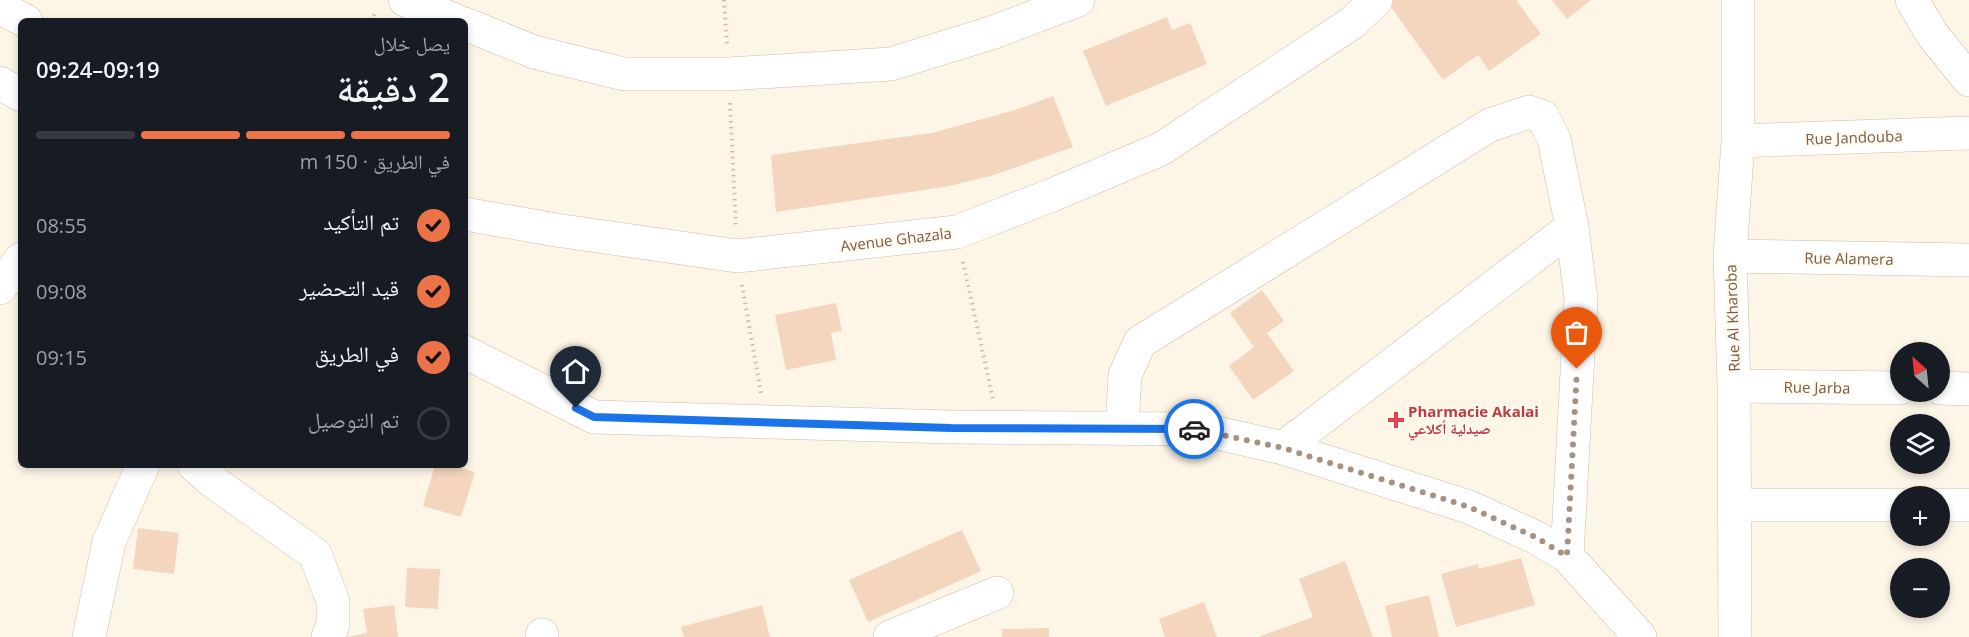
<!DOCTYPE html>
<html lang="ar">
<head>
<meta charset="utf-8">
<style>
	:root { --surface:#171b24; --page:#242831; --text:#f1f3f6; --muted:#9ea1a6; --line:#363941; --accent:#ec7247 }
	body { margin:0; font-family:"Open Sans","Noto Naskh Arabic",sans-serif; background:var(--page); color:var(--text); direction:rtl; height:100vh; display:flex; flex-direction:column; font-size:22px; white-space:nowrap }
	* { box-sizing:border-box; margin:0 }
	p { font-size:20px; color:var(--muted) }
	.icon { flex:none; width:33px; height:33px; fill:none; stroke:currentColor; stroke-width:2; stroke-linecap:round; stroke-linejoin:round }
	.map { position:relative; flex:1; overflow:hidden; direction:ltr }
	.side { position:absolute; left:18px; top:18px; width:450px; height:450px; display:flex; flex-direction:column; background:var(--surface); border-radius:9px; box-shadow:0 3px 9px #0003; direction:rtl }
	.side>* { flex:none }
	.needle { width:39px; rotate:333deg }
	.tools { position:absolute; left:1890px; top:342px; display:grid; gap:12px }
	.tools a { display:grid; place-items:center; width:60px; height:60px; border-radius:50%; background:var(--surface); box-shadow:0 3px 9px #0003; font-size:30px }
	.pin { position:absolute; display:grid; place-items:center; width:51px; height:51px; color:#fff; margin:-62px -26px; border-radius:50% 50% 50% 0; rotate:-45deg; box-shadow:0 0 6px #0007 }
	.pin .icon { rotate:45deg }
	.courier { position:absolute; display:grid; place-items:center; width:60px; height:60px; margin:-30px; border:4px solid #1a73e8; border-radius:50%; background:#fff; color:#222; box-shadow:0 2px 8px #0007 }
	.summary em { font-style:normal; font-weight:600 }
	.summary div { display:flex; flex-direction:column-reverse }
	.summary { display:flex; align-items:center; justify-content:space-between; height:102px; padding:0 18px }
	h1 { font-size:39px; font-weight:600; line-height:45px }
	.bar { display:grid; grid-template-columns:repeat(4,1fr); gap:9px 6px; align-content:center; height:72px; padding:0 18px }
	.bar i { height:8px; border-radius:4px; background:var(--line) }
	.bar .on { background:var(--accent) }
	.bar p { grid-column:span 4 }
	ol { padding:0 18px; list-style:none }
	li { display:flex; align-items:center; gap:18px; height:66px }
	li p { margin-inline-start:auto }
	li .icon { padding:6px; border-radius:50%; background:var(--accent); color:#111; stroke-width:4 }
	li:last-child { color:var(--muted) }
	li i { width:33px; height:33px; border:3px solid var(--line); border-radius:50% }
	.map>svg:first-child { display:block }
</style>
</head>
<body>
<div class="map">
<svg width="1969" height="637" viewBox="0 0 1969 637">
	<rect width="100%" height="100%" fill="#fdf5e6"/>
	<path fill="#f4d5bd" d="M1386,0H1516L1541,34L1489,71L1478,55L1443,80Z
		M1552,0H1591L1567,19Z
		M1167,17L1172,30L1190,23L1207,64L1106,106L1083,51Z
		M1053,96L1073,147L991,176L944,187L776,212L771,155L932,133L1015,110Z
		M1262,290L1284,321L1267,333L1294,371L1253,400L1229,366L1254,347L1230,313Z
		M836,303L842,331L831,333L836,360L786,370L775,315Z
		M435,465H450L475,472L461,517L423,506Z
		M138,528L179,533L174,574L133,569Z
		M962,530L981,571L868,622L849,580Z
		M1521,558L1535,605L1456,627L1441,574L1478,564L1479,569Z
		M1345,561L1373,637H1258L1313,617L1299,579Z
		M407,568L440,569L438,609L405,607Z
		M1429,595L1439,637H1392L1385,606Z
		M1204,602L1217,637H1165L1159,619Z
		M394,605L398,637H347L367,633L363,609Z
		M762,605L770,637H684L681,627Z
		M1049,628V637H1002V629Z"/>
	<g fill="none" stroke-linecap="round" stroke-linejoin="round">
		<defs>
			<path id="minor" d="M405,0L457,21
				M1912,0L1932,34L1969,80
				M0,8L26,21
				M465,24L534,52L624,74H728L891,64L994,32L1078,0
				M0,83L21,95
				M1738,141L1969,133
				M465,214L556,230L737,256L957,232L1052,195L1161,149L1352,23L1376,0
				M1730,256L1969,260
				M0,288L21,259
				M465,352L594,417L952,427L1200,429L1283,448L1469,507L1535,537L1567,556L1640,637
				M1734,386L1900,388
				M1940,388L1969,389
				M1122,428L1125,375L1140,342L1490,125L1529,112L1543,117L1554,139L1572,227L1581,299L1567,556
				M1283,448L1572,227
				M194,465L212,481L315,554L333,601V625L328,637
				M1736,505H1900
				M1940,505H1969
				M89,637L109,542L143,465
				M542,637V635
				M890,637L997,593
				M1735,637L1734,386L1730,256L1738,141V0"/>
		</defs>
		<use href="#minor" stroke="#d0bdab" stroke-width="34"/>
		<path stroke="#d9b89f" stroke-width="4" stroke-dasharray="1.5 4.5" stroke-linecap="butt" d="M724,0L727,44
			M371,21L376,11
			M730,103L736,227
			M963,262L993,399
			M742,285L761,393"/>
		<use href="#minor" stroke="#fff" stroke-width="33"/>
	</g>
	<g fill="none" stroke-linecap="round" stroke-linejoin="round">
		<path stroke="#a79280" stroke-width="6" stroke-dasharray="0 10.8" d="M1194,429L1283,448L1469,507L1535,537L1567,556L1577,369"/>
		<path stroke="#1a73e8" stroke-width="8" d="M576,408L594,417L951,428L1194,429"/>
	</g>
	<path fill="#e0444e" stroke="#fff9ee" stroke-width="2" d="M1393 411h6v6h6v6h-6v6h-6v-6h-6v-6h6z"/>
	<g text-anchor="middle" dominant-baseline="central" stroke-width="4.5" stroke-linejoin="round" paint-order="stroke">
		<g font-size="15" fill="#785c49" stroke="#fff9ee">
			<text transform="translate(1854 137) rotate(-2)">Rue Jandouba</text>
			<text transform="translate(896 239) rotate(-7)">Avenue Ghazala</text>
			<text transform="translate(1849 258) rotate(1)">Rue Alamera</text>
			<text transform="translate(1732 318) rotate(-92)">Rue Al Kharoba</text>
			<text transform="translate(1817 387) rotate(1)">Rue Jarba</text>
		</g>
		<g font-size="15" font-weight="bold" fill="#be3a42" stroke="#fff9ee" text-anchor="start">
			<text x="1408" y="411">Pharmacie Akalai<tspan x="1408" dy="17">صيدلية أكلاعي</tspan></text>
		</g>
	</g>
</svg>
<div class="tools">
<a><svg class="needle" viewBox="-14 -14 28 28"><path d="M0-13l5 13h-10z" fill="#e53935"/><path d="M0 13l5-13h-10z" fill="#9ea1a6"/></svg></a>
<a><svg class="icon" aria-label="layers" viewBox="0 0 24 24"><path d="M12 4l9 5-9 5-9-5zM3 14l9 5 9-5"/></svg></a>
<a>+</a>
<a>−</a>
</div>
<div class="pin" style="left:1577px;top:369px;background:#ea580c"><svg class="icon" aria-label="bag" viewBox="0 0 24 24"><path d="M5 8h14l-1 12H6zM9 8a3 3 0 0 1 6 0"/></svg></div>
<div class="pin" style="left:576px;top:408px;background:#1f2937"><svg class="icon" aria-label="home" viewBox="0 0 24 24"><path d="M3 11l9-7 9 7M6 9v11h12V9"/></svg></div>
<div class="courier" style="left:1194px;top:429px"><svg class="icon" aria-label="car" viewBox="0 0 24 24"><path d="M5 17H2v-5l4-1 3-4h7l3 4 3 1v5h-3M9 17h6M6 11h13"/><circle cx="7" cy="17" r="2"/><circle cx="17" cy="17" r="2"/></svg></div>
<section class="side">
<div class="summary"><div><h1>2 دقيقة</h1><p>يصل خلال</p></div><em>09:19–09:24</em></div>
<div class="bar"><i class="on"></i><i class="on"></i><i class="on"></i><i></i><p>في الطريق · 150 m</p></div>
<ol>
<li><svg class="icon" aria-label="check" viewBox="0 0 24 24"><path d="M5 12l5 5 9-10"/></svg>تم التأكيد<p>08:55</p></li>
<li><svg class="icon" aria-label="check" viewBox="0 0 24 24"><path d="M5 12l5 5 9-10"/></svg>قيد التحضير<p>09:08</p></li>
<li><svg class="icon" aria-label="check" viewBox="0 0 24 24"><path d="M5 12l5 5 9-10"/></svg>في الطريق<p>09:15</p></li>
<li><i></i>تم التوصيل</li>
</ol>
</section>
</div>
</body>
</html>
